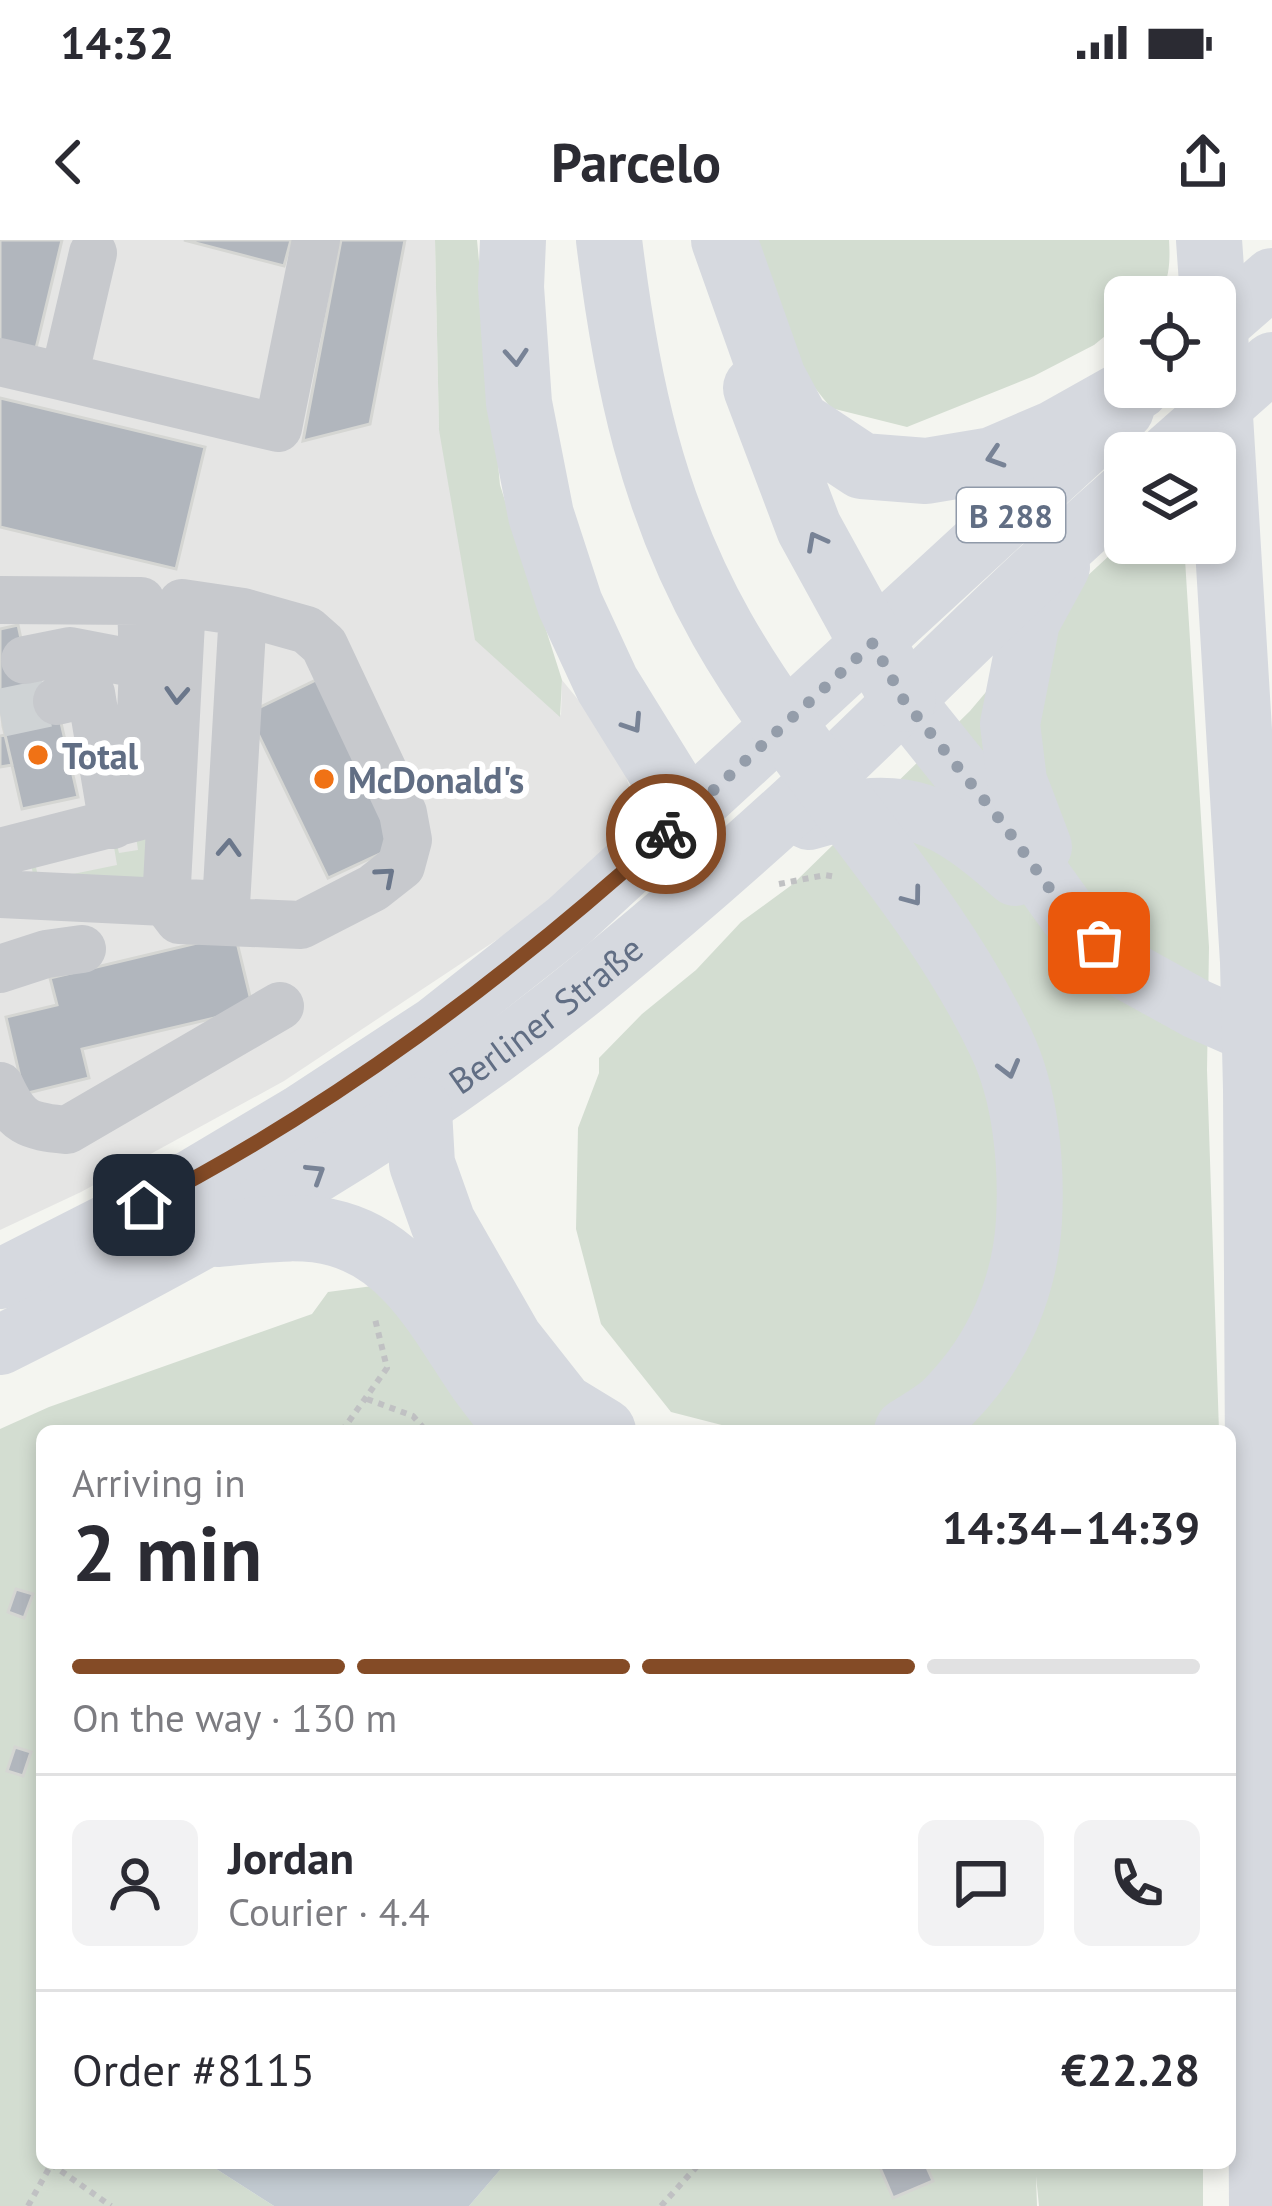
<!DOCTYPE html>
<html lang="en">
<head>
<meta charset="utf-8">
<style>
	:root { --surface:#fff; --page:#f2f2f3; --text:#2b2b33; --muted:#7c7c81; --line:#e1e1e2; --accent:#844b26 }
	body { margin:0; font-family:"PT Sans",sans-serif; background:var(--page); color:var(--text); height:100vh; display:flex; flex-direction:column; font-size:45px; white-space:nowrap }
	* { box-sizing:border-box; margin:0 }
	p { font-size:39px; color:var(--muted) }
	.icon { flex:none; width:66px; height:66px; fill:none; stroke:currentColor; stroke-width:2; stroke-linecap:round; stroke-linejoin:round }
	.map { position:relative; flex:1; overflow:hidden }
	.sheet { position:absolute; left:36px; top:1185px; width:1200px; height:744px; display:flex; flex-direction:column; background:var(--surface); border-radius:18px; box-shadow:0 6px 18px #0003 }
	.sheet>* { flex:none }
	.tools { position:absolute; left:1104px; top:36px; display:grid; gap:24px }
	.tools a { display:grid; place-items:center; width:132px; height:132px; border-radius:18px; background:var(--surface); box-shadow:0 6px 18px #0003; font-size:60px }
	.pin { position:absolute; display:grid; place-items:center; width:102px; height:102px; color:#fff; margin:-51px; border-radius:24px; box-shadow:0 6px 18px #0006 }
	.courier { position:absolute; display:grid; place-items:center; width:120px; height:120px; margin:-60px; border:9px solid #844b26; border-radius:50%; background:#fff; color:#222; box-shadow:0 3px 15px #0007 }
	.summary em { font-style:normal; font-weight:700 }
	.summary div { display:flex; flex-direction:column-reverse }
	.summary { display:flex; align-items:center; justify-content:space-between; height:204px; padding:0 36px }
	h1 { font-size:78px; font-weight:700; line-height:90px }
	.bar { display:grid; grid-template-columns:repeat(4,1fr); gap:18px 12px; align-content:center; height:144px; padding:0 36px }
	.bar i { height:15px; border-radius:9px; background:var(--line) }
	.bar .on { background:var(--accent) }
	.bar p { grid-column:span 4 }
	.line { display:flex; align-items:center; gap:30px; padding:0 36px; border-top:3px solid var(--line) }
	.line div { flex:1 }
	.round { display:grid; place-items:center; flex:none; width:126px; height:126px; border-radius:18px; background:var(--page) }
	.status { display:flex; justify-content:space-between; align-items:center; height:84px; padding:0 60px; background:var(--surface); direction:ltr }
	.status svg { height:33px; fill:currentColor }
	header { display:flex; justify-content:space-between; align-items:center; height:156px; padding:0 36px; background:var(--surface); font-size:54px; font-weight:700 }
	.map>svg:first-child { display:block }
</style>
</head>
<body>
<div class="status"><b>14:32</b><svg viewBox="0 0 49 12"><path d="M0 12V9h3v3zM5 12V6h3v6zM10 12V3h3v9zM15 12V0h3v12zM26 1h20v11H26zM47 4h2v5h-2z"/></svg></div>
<header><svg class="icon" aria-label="back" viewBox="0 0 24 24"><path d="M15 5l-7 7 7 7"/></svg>Parcelo<svg class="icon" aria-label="share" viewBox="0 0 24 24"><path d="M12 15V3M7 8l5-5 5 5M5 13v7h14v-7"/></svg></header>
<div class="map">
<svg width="1272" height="1966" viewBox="0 0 1272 1966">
	<rect width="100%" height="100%" fill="#f4f5f0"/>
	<path fill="#e5e5e4" d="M0,0H435L439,190L561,476L562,440L616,506L637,570L587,640L284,841L81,952L0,990Z"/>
	<path fill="#d3ddd1" d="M435,0H477L500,245L562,440L560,477L475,400L439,190Z
		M754,0H1169C1170,15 1171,47 1155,56C1148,59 1133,57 1125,57V80L1094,105L1034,136L907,187L831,168L787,113Z
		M1125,301L1184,303L1209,707L1207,830L1219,1191H745L671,1172L601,1084L576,989L578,888L599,833V818L642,774L696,730L741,682L793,644L970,471L1070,352Z
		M159,590L157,653L0,644L34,639L30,619L34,618L39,641L117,625L113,601H116L119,613L138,610L136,596Z
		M380,1045L479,1191H42V1923H207L274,1966H0V1189L49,1167L312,1074L328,1052Z
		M506,1923H1203V1966H1039L1036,1936L1037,1966H469Z"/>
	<path fill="#c3cbd2" d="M207,1923H506L469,1966H274Z"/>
	<path fill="#b1b6bd" stroke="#d5d6d3" stroke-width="3" d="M0,0H62L32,125L0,117Z
		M184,0H291L284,26Z
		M341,0H405L370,184L303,201Z
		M0,158L205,207L176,329L0,287Z
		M18,385L33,453L0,460V389Z
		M318,439L399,605L328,638L248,473Z
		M54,448L59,474L3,486L0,460Z
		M59,474L78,557L22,569L3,486Z
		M5,495L12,525L0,527V496Z
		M235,694L253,769L82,809L89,838L24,854L6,777L57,765L50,738Z
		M16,1349L33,1354L24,1378L8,1372Z
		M15,1507L31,1512L23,1536L7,1531Z
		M878,1923H925L933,1941L893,1958Z"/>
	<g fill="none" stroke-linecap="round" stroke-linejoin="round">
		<path stroke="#cfd3d5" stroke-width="48" stroke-dasharray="48 24" stroke-linecap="butt" d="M0,473L57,461"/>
		<path stroke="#c0c1c3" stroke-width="6" stroke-dasharray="6 6" stroke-linecap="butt" d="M779,644L825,635L837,637
			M367,1159L413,1176L426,1191
			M342,1191L387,1128L375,1079
			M51,1924L111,1966
			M28,1966L52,1923
			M661,1966L700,1923"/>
		<path stroke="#c7c9cd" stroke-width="48" d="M0,122L64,137L93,13
			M64,137L278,188L316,0
			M0,360L141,361L143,425
			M57,461L91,453L113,585
			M0,612L137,577L143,425L70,411L25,420
			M0,654L226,665L243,372L182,363L166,663L179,680L301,685L373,648L401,626L408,600L403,573L324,405L307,390L243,372
			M0,729L46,714L82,709
			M0,846C17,883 27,886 67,890L280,766"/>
		<g stroke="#d6d9df" stroke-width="60">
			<path d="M1215,88L1272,38"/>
			<path d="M1169,213L1272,122"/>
			<path d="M903,459L1001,581L1068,674L1130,732L1197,769L1272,802"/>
			<path d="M809,580C905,552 945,573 1015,636"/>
			<path d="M1042,607L1017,541L1010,484L1030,382L1060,327"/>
			<path d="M0,1039L169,953L300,875L436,786L568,682L1124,170"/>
			<path id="s1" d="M0,1105C210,1001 413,886 595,737C679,668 762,596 841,521C935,431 1027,338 1125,252"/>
		</g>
		<path stroke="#d6d9df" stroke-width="66" d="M513,0L511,47L519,163L541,275L570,364L607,444L677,557V584
			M609,0C626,140 652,265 722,389C804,534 929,651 1001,803C1026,855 1032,924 1029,981C1025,1047 998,1111 951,1159C940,1172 922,1181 907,1191
			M724,0L773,138L797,183L862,226L926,231L992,220L1055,193L1137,147
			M1209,0L1213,57
			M1215,93L1253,722L1256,849L1262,1966
			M756,148L809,288L903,459
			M419,870L422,924L443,983L510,1100L562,1166L603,1191
			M217,994C257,991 299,983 338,994C409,1014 442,1084 480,1139C493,1157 507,1174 520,1191"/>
	</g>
	<defs><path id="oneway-chevron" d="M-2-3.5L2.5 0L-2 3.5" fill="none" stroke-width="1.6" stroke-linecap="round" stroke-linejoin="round" transform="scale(3)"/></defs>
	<g stroke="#788396">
		<use href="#oneway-chevron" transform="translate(516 117) rotate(86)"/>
		<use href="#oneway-chevron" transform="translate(995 217) rotate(162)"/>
		<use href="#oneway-chevron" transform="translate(816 301) rotate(-118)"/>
		<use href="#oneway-chevron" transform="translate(633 484) rotate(57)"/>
		<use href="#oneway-chevron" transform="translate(913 657) rotate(53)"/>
		<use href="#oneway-chevron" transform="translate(1009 829) rotate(75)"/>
		<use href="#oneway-chevron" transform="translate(316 933) rotate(-32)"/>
	</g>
	<g stroke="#6b778b">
		<use href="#oneway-chevron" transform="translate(177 455) rotate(93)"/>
		<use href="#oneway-chevron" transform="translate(229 608) rotate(-87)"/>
		<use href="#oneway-chevron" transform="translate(386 636) rotate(-41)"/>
	</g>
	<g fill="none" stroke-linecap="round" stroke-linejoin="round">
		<path stroke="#949daa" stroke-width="12" stroke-dasharray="0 21.6" d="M666,594L873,403L903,459L1001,581L1068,674L1099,703"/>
		<path stroke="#844b26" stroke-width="15" d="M144,965C335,867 507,737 666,594"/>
	</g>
	<g fill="#f07215" stroke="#fff" stroke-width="4.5">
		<circle cx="38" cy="515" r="12"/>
		<circle cx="324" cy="539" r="12"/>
	</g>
	<g text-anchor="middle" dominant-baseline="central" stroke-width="12" stroke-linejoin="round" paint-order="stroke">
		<rect fill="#fff" stroke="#909aa9" stroke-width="3" x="957" y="248" width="108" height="54" rx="9"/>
		<g font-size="33" font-weight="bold" fill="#616e84">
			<text x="1011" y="275">B 288</text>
		</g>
		<g font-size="36" font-weight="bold" fill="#616e84" stroke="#fff" text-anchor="start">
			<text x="62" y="515">Total</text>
			<text x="348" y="539">McDonald's</text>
		</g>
		<g font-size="36" fill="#616e84" stroke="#fff">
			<text stroke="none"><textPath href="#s1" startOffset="639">Berliner Straße</textPath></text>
		</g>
	</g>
</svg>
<div class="tools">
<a><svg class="icon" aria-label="locate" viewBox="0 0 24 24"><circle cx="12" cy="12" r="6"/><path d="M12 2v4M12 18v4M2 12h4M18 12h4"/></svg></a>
<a><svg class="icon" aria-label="layers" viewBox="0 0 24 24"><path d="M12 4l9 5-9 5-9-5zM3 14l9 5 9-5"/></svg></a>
</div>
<div class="pin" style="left:1099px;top:703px;background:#ea580c"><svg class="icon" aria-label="bag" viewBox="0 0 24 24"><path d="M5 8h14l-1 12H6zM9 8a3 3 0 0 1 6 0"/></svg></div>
<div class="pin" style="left:144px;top:965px;background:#1f2937"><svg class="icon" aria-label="home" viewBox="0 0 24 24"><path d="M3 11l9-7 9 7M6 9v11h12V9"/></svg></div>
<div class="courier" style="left:666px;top:594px"><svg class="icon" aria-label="bike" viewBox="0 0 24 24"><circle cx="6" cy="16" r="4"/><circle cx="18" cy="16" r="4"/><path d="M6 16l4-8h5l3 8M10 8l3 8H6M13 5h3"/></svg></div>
<section class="sheet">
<div class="summary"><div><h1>2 min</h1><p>Arriving in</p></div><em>14:34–14:39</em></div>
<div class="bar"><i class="on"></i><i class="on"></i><i class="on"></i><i></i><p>On the way · 130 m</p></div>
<div class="line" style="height:216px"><a class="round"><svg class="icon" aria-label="person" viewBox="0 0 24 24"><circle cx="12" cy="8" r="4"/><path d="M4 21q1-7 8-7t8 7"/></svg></a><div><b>Jordan</b><p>Courier · 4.4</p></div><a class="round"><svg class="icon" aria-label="chat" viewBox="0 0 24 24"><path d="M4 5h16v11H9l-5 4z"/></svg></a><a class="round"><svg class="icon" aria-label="phone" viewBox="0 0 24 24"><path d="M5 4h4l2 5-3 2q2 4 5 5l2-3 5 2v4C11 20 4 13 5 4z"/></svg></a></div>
<div class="line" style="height:156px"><div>Order #8115</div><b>€22.28</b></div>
</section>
</div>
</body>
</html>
